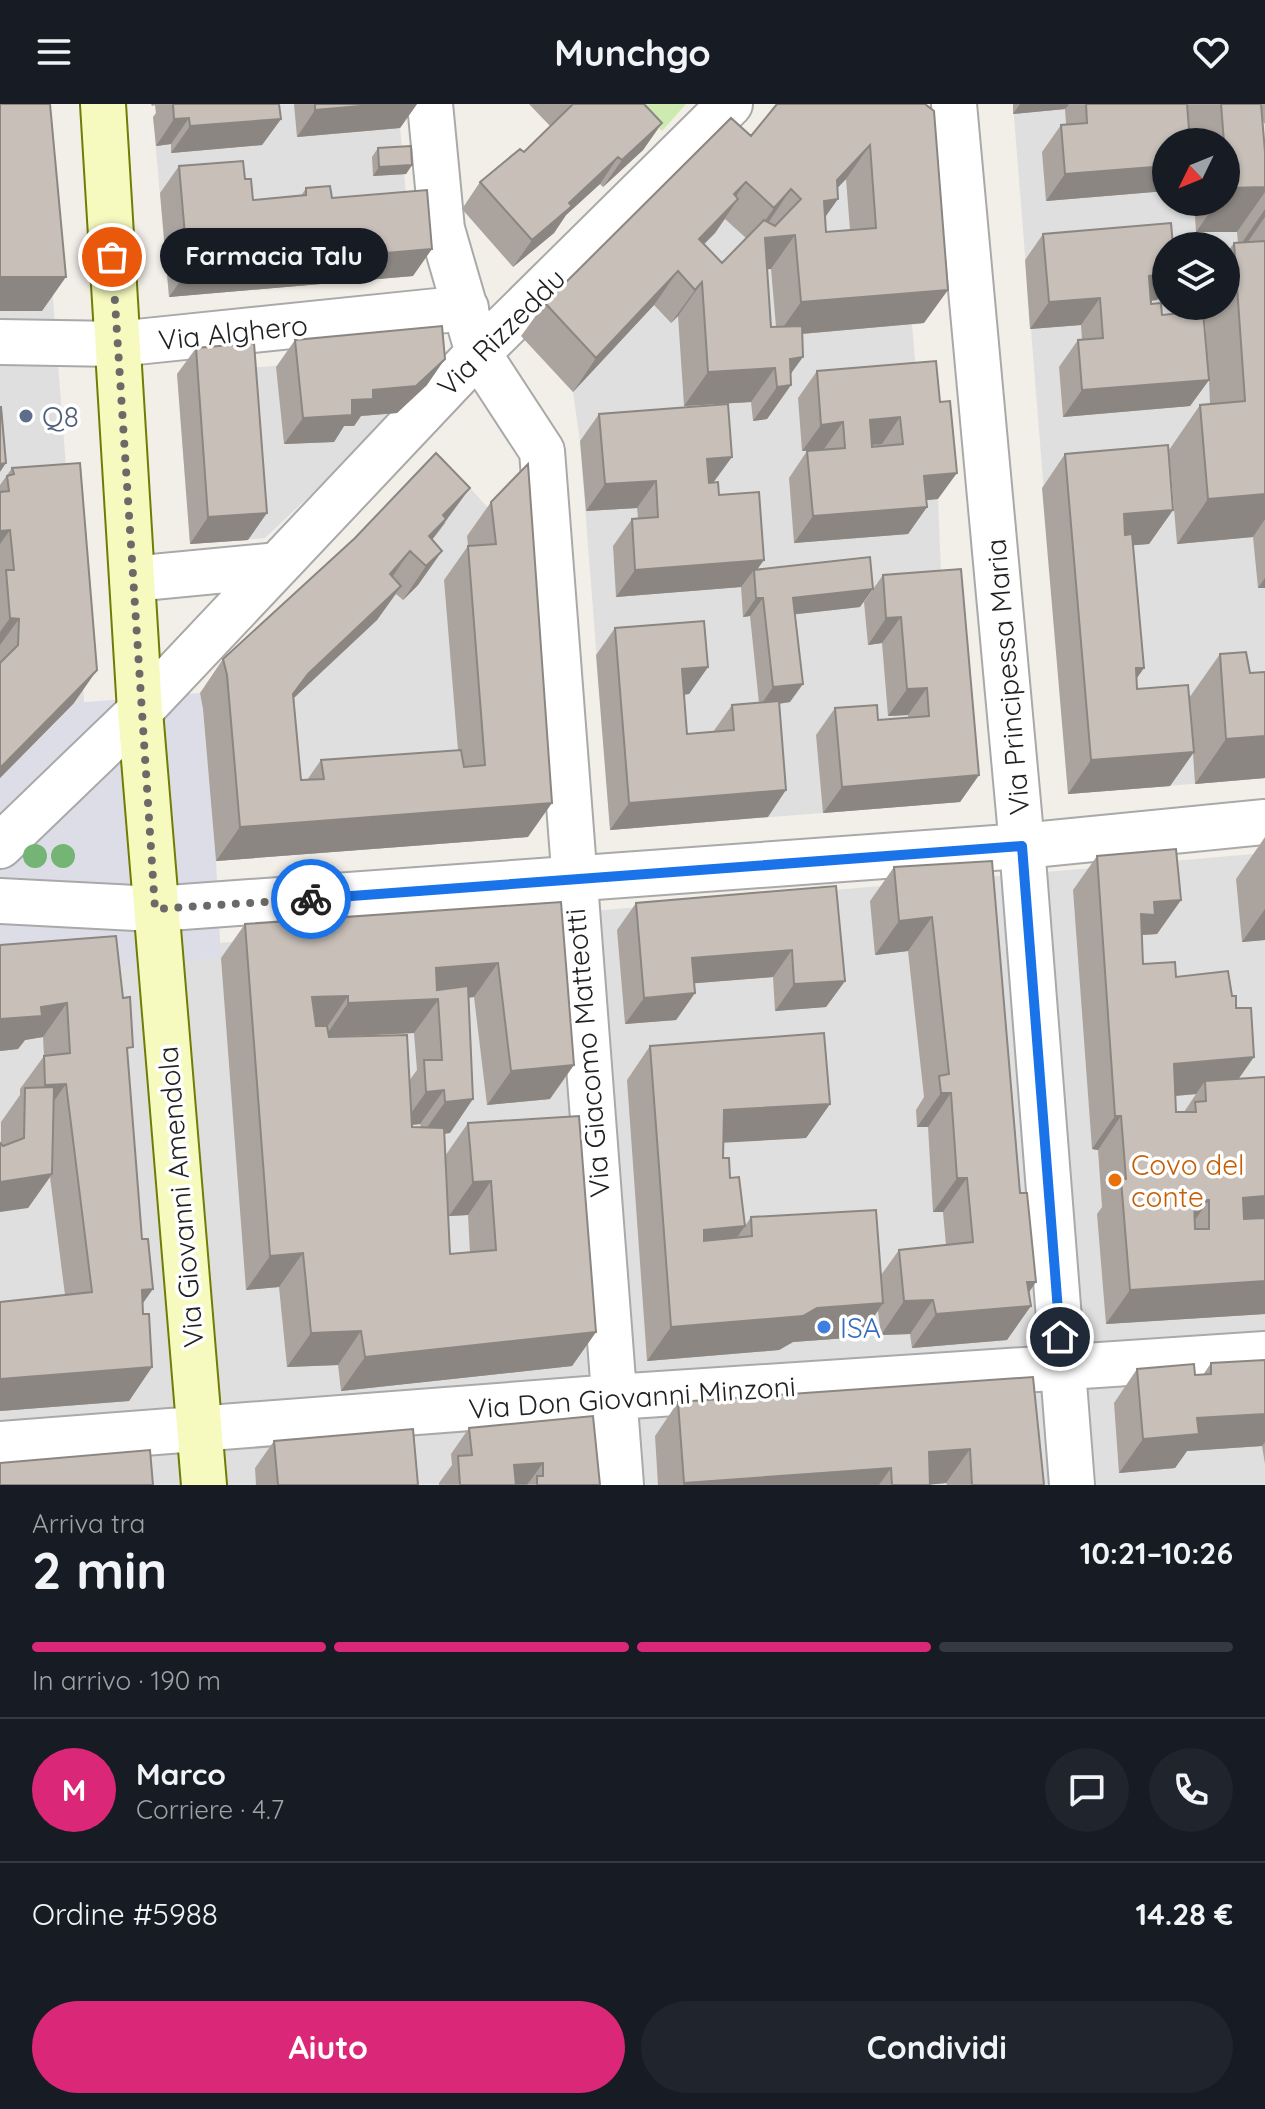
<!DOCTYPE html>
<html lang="it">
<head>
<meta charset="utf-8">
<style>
	:root { --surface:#171b24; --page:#20242c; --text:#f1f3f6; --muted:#9ea1a6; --line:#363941; --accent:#db2777 }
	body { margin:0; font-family:Quicksand,sans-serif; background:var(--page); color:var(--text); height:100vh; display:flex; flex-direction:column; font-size:30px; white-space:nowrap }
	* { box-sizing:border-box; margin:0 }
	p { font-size:26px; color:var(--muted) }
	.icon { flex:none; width:44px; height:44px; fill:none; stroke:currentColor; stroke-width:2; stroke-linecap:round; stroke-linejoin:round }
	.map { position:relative; height:1381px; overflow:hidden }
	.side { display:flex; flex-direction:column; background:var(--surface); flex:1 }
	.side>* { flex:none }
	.needle { width:52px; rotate:227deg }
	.tools { position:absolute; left:1152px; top:24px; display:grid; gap:16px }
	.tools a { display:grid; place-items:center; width:88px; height:88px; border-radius:50%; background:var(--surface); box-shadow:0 2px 6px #0004; font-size:40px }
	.pin { position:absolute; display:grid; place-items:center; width:68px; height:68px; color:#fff; margin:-34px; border:4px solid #fff; border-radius:50%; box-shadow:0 2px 8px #0007 }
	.courier { position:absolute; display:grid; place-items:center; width:80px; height:80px; margin:-40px; border:6px solid #1a73e8; border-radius:50%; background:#fff; color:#222; box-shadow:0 2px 10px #0007 }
	.bubble { position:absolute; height:56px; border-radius:28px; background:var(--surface); box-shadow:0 2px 6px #0004; font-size:26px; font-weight:700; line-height:56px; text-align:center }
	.headline em { font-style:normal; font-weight:700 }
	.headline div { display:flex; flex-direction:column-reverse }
	.headline { display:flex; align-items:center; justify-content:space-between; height:136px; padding:0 32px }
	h1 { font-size:52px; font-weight:700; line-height:60px }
	.bar { display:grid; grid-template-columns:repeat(4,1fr); gap:12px 8px; align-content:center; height:96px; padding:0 32px }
	.bar i { height:10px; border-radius:6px; background:var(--line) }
	.bar .on { background:var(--accent) }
	.bar p { grid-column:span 4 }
	.line { display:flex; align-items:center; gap:20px; padding:0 32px; border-top:2px solid var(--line) }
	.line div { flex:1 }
	.round { display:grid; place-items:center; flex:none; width:84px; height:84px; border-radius:42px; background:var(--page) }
	.cta { display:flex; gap:16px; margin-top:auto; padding:16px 32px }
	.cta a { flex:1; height:92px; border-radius:48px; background:var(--accent); color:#fff; font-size:32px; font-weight:700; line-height:92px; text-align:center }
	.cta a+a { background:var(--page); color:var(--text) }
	header { display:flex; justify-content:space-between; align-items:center; height:104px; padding:0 32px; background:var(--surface); font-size:36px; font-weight:700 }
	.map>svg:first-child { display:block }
</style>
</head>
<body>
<header><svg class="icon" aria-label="menu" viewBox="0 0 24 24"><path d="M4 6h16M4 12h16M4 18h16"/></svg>Munchgo<svg class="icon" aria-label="heart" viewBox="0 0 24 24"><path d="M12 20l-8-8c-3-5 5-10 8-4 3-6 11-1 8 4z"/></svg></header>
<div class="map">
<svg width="1265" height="1381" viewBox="0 0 1265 1381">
	<rect width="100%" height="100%" fill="#f2efe9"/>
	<path fill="#e0dfdf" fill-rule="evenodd" d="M0,0H38L85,609L0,694Z
		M151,0H398L408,113L169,193L153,13H156L155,2Z
		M1013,0H1265V674L1068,690ZM1166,38H1226V98H1166ZM1166,142H1226V202H1166Z
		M911,41L924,219L912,221L921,324H932L938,395L942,492L960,698L610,726L580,337L573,288L521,232L708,48Z
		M423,249L427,281L265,434L190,440L177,270Z
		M441,352L491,407L528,733L216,757L203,605L200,589L331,468Z
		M1265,749V1381H0V865L208,840Z"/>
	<path fill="#cdebb0" d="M634,0H686L662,27Z"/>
	<path fill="#dddde8" d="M200,589L203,605L216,757L221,854L0,873V674L74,599Z"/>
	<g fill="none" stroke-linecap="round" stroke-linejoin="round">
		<defs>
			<path id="minor" d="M430,0L442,125L478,249L542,347L621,1381
				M954,0L1022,742L1072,1381
				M0,238L117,240L466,204
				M132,475L278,461
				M140,607L478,249L730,0
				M0,1340L614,1293L1265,1250"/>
			<path id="tertiary" d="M0,742L140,607
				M0,797L155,805L1022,742L1265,718"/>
			<path id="secondary" d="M103,0L140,607L204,1381"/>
		</defs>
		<use href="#minor" stroke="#a9a9a9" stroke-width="48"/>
		<use href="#tertiary" stroke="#a9a9a9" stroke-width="48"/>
		<use href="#secondary" stroke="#707d05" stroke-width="48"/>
		<use href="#minor" stroke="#fff" stroke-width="44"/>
		<use href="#tertiary" stroke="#fff" stroke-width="44"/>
		<use href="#secondary" stroke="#f7fabf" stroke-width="44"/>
	</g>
	<g fill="#74b475">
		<circle cx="35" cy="752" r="12"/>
		<circle cx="63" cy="752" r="12"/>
	</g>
	<path fill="#aba49e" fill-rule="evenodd" d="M151,0H279L281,15L262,41L171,49V40L156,42L153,13L156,9L155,1L152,2Z
		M294,0H417L400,24L297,33Z
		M529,0H644L662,19L643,46L603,83L600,80L566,111L554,129L513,163L462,105L480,78L524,48L550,22Z
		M925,0L924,219L802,230L791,270V281L767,315L753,317L751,298L684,302L678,212L671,219L654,201L573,288L521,232L545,199L751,32ZM846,75L850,126L826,128L825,113L837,84ZM725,115L746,134L722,159L704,140L715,129ZM767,165H771L776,223H771Z
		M1013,0H1265V20L1262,16L1265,48V484H1258L1253,433L1177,440L1169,346L1200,301L1210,300L1209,276L1190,302L1063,313L1059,263L1078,236H1082L1081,221L1030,225L1025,156L1043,130L1166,142V183L1157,196L1151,197V200L1208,267L1204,202H1226V150L1234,139H1238L1237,128H1196L1194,98H1226V38H1166V87L1046,97L1042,48L1061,21L1066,20L1065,5L1013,10Z
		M378,44L412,61L406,70L373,72L372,53Z
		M179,62L245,75L253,96L301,92L306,84L332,94L413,172L169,193L160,89Z
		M295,236L427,281L397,309L361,312L354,322H344L334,338L284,340L276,263Z
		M196,244L248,436L190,440L177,270Z
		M936,257L938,395L927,396V403L908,430L794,439L789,374L807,347L824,345L802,347L798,294L817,267Z
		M599,310L714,379L757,465L860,503L795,510L790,598L779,600L768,713L610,726L596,551L615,524L708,563L689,590L684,591L687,630L713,628L732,601L759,599L750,512L743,513L741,483L616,493L613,442L632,415L638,414L637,404L586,407L580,337Z
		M1065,350L1173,406L1149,440L1133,441L1144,564L1136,574L1137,585L1189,594L1220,550L1250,569L1265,674L1195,680L1193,649L1170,682L1068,690L1042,384Z
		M528,360V733L216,757L203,605L200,589L223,555L446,418L432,436L442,447L418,481L403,496L396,490L377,516L294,594L301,676H307L321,656L458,646L444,476L468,442L467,432L491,398Z
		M12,364L74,599L0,674V381Z
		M883,471L979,671L960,698L823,709L816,631L835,604L878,616L908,614V611L888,612L882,539L868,541L864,498Z
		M1265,733V836L1242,838L1236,775Z
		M1097,752L1181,796L1157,830L1142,831L1143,860L1176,873L1239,975L1265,1210L1106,1220L1097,1110L1102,1103L1098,1046L1092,1045L1073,786ZM1196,990L1184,1008H1176L1175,992Z
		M992,757L1029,1189L1007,1236L912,1244L910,1230L881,1231L878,1207L860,1233L793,1238L779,1246L647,1257L627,976L650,942L830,1000L806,1034L723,1038V1054L745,1122L737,1134L751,1113L881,1171L899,1146L946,1141L943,1108H933L928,1023H917L916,1006L924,993L908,847L875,851L870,797L894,763Z
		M836,782L845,877L826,903L775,907L773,873L694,879L695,889L676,916L625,920L617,826L636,799Z
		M561,798L550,995L487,1001L474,893L468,894L450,1029L444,1030L445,1052L468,1019L596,1228L572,1262L341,1287L338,1261L287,1263L279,1183L246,1186L221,854L245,820ZM414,929L417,966L409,977L329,933ZM420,1020L421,1023H412V1021ZM446,1073L449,1112L468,1111L470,1149L450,1150Z
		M0,841L128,951L143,1210L152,1263L129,1297L0,1307V1198L65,1191L50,1073L28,1104L1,1040V1018L20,991V985L44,952L43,933L25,936L18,945L0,947Z
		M1265,1256V1360L1262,1342L1187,1347L1175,1364L1119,1369L1114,1299L1137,1265L1203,1271L1211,1259Z
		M1033,1273L1044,1381H947L946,1379L930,1381H658L655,1332L678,1298Z
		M469,1324L600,1381H439V1379L452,1361L451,1350Z
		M274,1337L418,1381H256L255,1364Z"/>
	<path fill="#8b8681" d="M383,0H417L400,24L297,33L315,6Z
		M1020,0H1069L1065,5L1013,10Z
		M189,14L171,40L156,42L174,15Z
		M281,15L262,41L171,49L190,22Z
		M662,19L643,46L603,83L622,56Z
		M870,41L846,75L825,97L838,95L814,129L801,131L837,76Z
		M618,53L600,80L566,111L554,129L513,163L532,136L569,99Z
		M412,61L406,70L373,72L379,63Z
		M1166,62V87L1046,97L1065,70Z
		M746,78L723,111L738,95L715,129L675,169L699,135L734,90Z
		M1265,83V88L1237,128H1196L1217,98H1226V86L1227,84Z
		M791,85L768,119L750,138L774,104Z
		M1265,105V113L1245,142L1239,143Z
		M795,131L771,165L741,168L765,134Z
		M432,145L413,172L169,193L188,166Z
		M678,167L654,201L573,288L596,254Z
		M1166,170V183L1157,196L1130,198L1149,172Z
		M0,173H66L42,207H0Z
		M702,178L678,212L671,219L695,186Z
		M948,186L924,219L777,232L801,198Z
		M1100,194L1081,221L1030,225L1049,198Z
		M803,253L782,282L791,281L767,315L753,317L777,283L790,255Z
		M445,255L427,281L397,309L361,312L354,322H344L334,338L284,340L303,314L352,296L373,286Z
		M775,264L751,298L684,302L708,268Z
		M1209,276L1190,302L1063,313L1082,286Z
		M900,313L882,340L851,342L870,316Z
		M843,318L824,345L802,347L821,321Z
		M732,353L713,379L688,382L707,355Z
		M6,359L0,368V360Z
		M957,369L938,395L906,398L924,372Z
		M656,377L637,404L586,407L605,380Z
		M470,384L423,448L415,452L443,411Z
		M1265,390V415L1253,433L1177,440L1208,395Z
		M927,403L908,430L794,439L813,412Z
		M1173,406L1149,440L1100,444L1124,410Z
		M267,409L248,436L190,440L208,413Z
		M10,426L0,440V427Z
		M410,447L387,481L390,470Z
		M442,447L418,481L403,496L426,462Z
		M764,456L754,470V466L741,483L616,493L635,466Z
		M1265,474V484H1258Z
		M401,482L377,516L284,603L308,570Z
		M873,485L860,503L780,512L793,494Z
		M756,494H763L750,512L743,513Z
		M901,513L882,539L868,541L886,514Z
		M10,514L19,515L0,541V528Z
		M708,563L689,590L663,592L682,565Z
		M1136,564H1144L1120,598Z
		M97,566L74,599L0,674V664Z
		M803,580L790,598L760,602L773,583Z
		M927,584L908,611L888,612L907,585Z
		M1265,632V674L1195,680L1226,635Z
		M1194,648L1170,682L1068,690L1091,656Z
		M979,671L960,698L823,709L842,683Z
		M786,686L768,713L610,726L629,699Z
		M552,699L528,733L216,757L240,723Z
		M1181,796L1157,830L1141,831V810L1154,798Z
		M1265,805V836L1242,838Z
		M932,813L908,847L875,851L899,817Z
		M792,846L773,873L673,881L692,854Z
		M498,859L474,893L438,896L414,929L325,933L348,899L436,864Z
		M845,877L826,903L775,907L794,880Z
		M695,889L676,916L625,920L644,894Z
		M348,892L325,926L289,927L312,893Z
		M67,899L43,933L25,936L18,945L0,947V915L41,903Z
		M1254,953L1230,987L1205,977L1196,990L1150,994L1174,960Z
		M574,961L550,995L487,1001L511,967Z
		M66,980L42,1014L25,1010L45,981Z
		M444,986L420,1020L402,1022L426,988Z
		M941,989H951L928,1023H917Z
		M473,995L450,1029L421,1032L445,998Z
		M830,1000L806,1034L700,1040L724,1006Z
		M1115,1012H1121L1098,1046L1092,1045Z
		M52,1070L28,1104L0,1108V1078Z
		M957,1074H967L943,1108H933Z
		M491,1077L468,1111L449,1112L473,1078Z
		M1265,1092V1124L1219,1128L1243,1094Z
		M1209,1096L1185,1130L1194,1097Z
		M745,1122L721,1156L680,1160L704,1126Z
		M303,1149L279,1183L246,1186L270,1152Z
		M1265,1177V1210L1106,1220L1130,1186Z
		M1027,1178H1036L1019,1203L1031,1202L1007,1236L912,1244L936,1210Z
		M153,1185L129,1219L142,1186Z
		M933,1196L910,1230L881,1231L904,1197Z
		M883,1199L860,1233L793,1238L779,1246L647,1257L671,1223L817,1204Z
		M361,1227L338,1261L287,1263L311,1229Z
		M596,1228L572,1262L341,1287L365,1253Z
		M152,1263L129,1297L0,1307V1275Z
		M1265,1310V1338L1262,1342L1187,1347L1175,1364L1119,1369L1143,1335L1197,1314Z
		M970,1345L946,1379L921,1381L929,1348Z
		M543,1359L527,1381H500L514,1361Z
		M891,1364L879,1381H683L684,1379Z"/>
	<path fill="#c7bfb8" stroke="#8b8681" stroke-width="2" fill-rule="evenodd" d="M0,0H50L66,173H0Z
		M173,0H279L281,15L190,22L189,14L174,15Z
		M315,0H383L315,6Z
		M573,0H644L662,19L622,56L618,53L569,99L572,102L532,136L480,78L520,45L524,48Z
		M777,0H925L934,7L948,186L801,198L795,131L765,134L771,223L802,222L803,253L790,255L791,281L777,283L775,264L708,268L702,178L695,186L678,167L596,254L545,199L731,14L751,32ZM870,41L876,124L826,128L824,97L838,95L837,76ZM746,78L774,104L791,85L801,95L775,122L764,116L722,159L699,135L738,95L734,90Z
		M1086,0H1187L1190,38H1166V62L1065,70L1061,21L1087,19Z
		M1221,0H1261L1265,48V83L1227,84L1226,38H1224Z
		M411,42L412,61L379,63L378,44Z
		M243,57L245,75H251L253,96L306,91V84L330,82L332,94L427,86L432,145L188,166L179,62Z
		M1171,119L1173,142H1166V170L1149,172L1151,200L1161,199L1162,211L1203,207L1209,276L1082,286L1078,236L1103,234L1100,194L1049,198L1043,130Z
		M1265,137V390L1208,395L1200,301L1245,297L1234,139Z
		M442,222L445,255L416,282L373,286V295L352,296V311L303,314L295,236Z
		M254,239L267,409L208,413L196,244Z
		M936,257L940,298L950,297L957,369L924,372L927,403L813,412L807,347L845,344L843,318L821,321L817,267ZM900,313L903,340L872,343L870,316Z
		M728,300L732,353L707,355L709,379L718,378L719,391L759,388L764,456L635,466L632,415L658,413L656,377L605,380L599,310Z
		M0,303H1L6,359L0,360Z
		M1168,341L1173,406L1124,410L1125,431L1132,430L1144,564H1136L1137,585L1188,581L1194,648L1091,656L1065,350Z
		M436,349L470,384L443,411L446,415L429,432L442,447L426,462L410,447L390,470L401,482L308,570L293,590L301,676L324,675L321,656L461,646L464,663L485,661L468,442L496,440L491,398L528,360L552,699L240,723L227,571L223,555L355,434Z
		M80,359L97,566L0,664V559L18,541L19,515L10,514L6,466H14L10,426L0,427V388L9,387L7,372L14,370L12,364Z
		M870,453L873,485L793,494L803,580L773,583L763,494H756L754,466Z
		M961,465L979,671L842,683L835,604L877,601L878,616L929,612L927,584L907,585L901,513L886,514L883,471Z
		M704,517L708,563L682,565L687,630L734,626L732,601L779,597L786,686L629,699L615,524Z
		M1246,548L1250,569L1265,568V632L1226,635L1220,550Z
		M1176,745L1181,796L1154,798L1155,811L1141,810L1143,860L1175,858L1176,873L1228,867L1232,892H1236V904H1251L1254,953L1174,960L1176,1008H1196L1195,998L1206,997L1205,977L1265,973V1092L1243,1094L1244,1115L1265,1114V1177L1130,1186L1121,1076L1126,1075L1121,1012H1115L1097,752ZM1209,1096V1125H1195L1194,1097Z
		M992,757L1020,1089H1027L1036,1178H1027L1031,1202L936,1210L933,1196L904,1197L899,1146L973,1138L967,1074H957L951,989H941L939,972L949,970L932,813L899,817L894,763Z
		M836,782L845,877L794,880L792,846L692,854L695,889L644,894L636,799Z
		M561,798L574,961L511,967L498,859L436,864L437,886L468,882L473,995L445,998L444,986L426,988L424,956H442L438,895L348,899V892L312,893L316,922H327L329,933L407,931L412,1023L444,1024L450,1150L496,1146L491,1077L473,1078L468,1019L579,1012L596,1228L365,1253L361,1227L311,1229L303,1149L270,1152L245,820Z
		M116,832L123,894L130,893L133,943L127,944L142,1135H148L153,1185L142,1186L143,1210H149L152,1263L0,1275V1198L92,1188L66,980L45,981L44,952L70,949L67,899L41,903L42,912L0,915V841Z
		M824,929L830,1000L724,1006L723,1054H729L730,1074L739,1073L745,1122L704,1126V1137L752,1132L751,1113L876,1106L883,1199L817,1204L803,1212L671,1223L650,942Z
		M54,983L52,1070L0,1078V1039L3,1042L24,1034L25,984Z
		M1265,1256V1310L1197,1314L1199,1330L1143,1335L1137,1265L1194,1260L1195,1271L1211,1270V1259Z
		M1033,1273L1044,1381H972L970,1345L929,1348L930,1381H892L891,1364L684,1379L678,1298Z
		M593,1312L600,1381H537V1372H543V1359L514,1361L516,1381H460L458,1352L472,1351L469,1324Z
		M413,1325L418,1381H278L274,1337Z
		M150,1346L153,1381H0V1359Z"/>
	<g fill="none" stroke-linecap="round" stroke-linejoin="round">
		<path stroke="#6b6a68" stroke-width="8" stroke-dasharray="0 14.4" d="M112,153L155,805L311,795"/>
		<path stroke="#1a73e8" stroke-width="10" d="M311,795L1022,742L1060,1233"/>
	</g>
	<circle fill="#5c6f8a" stroke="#fff" stroke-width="3" cx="26" cy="312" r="8"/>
	<circle fill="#e8710a" stroke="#fff" stroke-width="3" cx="1115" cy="1076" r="8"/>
	<circle fill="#3f7fe0" stroke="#fff" stroke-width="3" cx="824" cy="1223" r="8"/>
	<g text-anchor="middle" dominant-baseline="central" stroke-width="7" stroke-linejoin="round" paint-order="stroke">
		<g font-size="28" fill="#222" stroke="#fff">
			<text transform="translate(233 228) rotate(-6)">Via Alghero</text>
			<text transform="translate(501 228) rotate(-45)">Via Rizzeddu</text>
			<text transform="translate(1007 573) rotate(-95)">Via Principessa Maria</text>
			<text transform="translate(587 949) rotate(-95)">Via Giacomo Matteotti</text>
			<text transform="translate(180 1093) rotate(-95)">Via Giovanni Amendola</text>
			<text transform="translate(632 1293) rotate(-4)">Via Don Giovanni Minzoni</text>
		</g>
		<g font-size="28" fill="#4e5e75" stroke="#fff" text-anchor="start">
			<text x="42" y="312">Q8</text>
		</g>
		<g font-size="28" fill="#c56008" stroke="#fff" text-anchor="start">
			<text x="1131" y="1060">Covo del<tspan x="1131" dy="32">conte</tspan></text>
		</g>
		<g font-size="28" fill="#366cbe" stroke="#fff" text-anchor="start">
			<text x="840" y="1223">ISA</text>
		</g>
	</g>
</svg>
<div class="tools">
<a><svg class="needle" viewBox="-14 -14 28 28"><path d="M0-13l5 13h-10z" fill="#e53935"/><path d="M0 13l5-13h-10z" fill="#9ea1a6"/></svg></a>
<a><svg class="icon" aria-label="layers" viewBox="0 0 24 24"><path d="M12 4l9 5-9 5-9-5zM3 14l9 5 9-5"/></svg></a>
</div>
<div class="pin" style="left:112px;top:153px;background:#ea580c"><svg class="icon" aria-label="bag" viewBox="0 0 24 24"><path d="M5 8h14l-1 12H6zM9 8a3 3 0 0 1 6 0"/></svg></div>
<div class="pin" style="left:1060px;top:1233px;background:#1f2937"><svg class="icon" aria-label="home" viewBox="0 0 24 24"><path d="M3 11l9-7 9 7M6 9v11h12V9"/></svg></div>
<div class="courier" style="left:311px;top:795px"><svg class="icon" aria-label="bike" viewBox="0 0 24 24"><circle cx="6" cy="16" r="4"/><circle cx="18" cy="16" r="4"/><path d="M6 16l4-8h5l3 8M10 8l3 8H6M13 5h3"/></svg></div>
<div class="bubble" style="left:160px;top:124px;width:228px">Farmacia Talu</div>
</div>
<section class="side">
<div class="headline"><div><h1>2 min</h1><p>Arriva tra</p></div><em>10:21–10:26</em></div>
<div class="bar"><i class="on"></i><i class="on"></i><i class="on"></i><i></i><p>In arrivo · 190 m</p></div>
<div class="line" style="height:144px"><b class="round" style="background:var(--accent);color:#fff">M</b><div><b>Marco</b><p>Corriere · 4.7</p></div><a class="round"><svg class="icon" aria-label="chat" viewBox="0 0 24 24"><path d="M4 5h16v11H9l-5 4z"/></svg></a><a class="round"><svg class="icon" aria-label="phone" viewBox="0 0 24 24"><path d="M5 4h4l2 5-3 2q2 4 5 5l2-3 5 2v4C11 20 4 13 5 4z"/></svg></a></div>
<div class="line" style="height:104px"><div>Ordine #5988</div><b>14.28 €</b></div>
<div class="cta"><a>Aiuto</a><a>Condividi</a></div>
</section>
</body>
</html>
